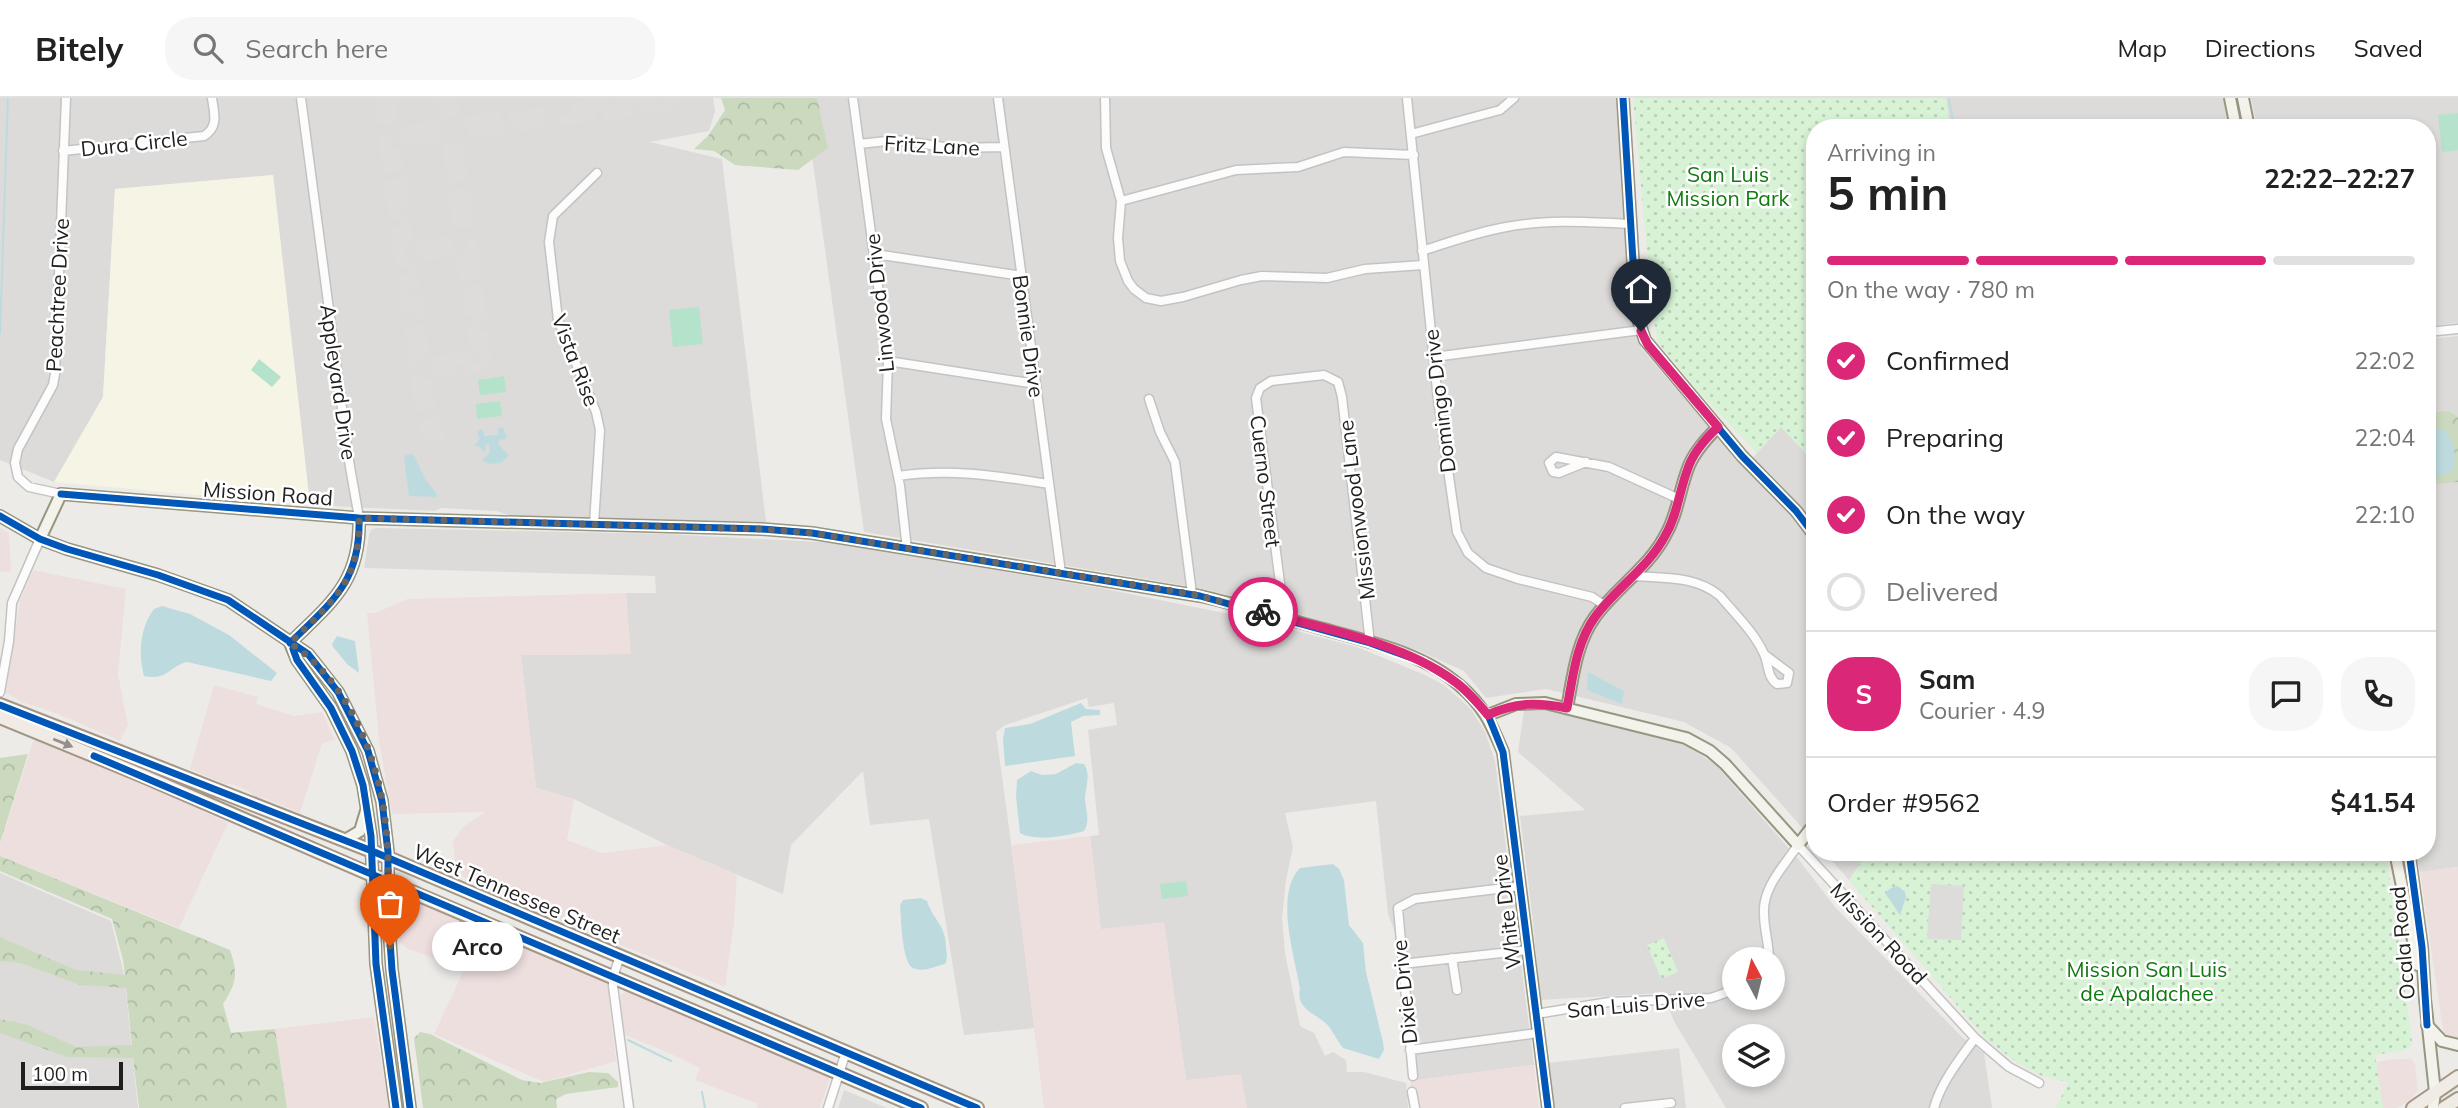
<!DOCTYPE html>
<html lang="en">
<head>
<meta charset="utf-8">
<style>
	:root { --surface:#fff; --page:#f6f6f6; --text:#222; --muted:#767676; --line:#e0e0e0; --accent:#db2777 }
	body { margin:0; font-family:Mulish,sans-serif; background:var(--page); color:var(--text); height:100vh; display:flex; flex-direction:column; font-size:26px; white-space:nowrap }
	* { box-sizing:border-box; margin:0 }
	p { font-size:23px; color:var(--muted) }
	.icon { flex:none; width:38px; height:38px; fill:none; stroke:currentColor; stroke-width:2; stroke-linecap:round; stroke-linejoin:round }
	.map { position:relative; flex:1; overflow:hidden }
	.sheet { position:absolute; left:1806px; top:21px; width:630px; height:742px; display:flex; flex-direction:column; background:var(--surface); border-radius:28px; box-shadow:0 4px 10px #0003 }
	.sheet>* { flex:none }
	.needle { width:46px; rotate:353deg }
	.fabs { position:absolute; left:1722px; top:849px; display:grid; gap:14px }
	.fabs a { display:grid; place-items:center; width:63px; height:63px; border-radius:50%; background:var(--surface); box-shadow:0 4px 10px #0003; font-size:35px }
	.scale { position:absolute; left:21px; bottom:18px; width:102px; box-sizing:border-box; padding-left:7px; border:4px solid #1f1f1f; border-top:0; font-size:19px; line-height:24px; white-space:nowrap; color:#1f1f1f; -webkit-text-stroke:5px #fff; paint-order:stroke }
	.pin { position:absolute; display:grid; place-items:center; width:60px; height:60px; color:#fff; margin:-72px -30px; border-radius:50% 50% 50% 0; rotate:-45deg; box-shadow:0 0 7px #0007 }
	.pin .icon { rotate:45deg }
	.courier { position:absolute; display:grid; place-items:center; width:70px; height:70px; margin:-35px; border:5px solid #db2777; border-radius:50%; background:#fff; color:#222; box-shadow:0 2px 9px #0007 }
	.bubble { position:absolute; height:49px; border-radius:24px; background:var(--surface); box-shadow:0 4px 10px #0003; font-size:23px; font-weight:700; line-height:49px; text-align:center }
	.summary em { font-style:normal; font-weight:700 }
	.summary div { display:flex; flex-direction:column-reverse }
	.summary { display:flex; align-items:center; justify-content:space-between; height:119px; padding:0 21px }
	h1 { font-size:46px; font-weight:700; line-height:52px }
	.bar { display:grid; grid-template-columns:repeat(4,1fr); gap:10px 7px; align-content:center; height:84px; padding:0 21px }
	.bar i { height:9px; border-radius:5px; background:var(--line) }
	.bar .current { background:var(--accent) }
	.bar p { grid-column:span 4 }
	.line { display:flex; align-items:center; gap:18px; padding:0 21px; border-top:2px solid var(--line) }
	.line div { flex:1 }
	.round { display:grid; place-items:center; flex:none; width:74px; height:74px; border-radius:28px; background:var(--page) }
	ol { padding:0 21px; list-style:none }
	li { display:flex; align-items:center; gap:21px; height:77px }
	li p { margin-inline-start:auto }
	li .icon { padding:7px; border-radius:50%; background:var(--accent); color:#fff; stroke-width:4 }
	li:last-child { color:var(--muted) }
	li i { width:38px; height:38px; border:4px solid var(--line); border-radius:50% }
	header { display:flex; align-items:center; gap:42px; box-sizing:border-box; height:98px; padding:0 35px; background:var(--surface); border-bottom:2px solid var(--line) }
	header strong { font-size:33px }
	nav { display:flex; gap:38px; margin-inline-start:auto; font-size:24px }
	.search { width:490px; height:63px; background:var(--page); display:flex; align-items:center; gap:18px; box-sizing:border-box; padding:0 24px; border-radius:28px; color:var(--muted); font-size:26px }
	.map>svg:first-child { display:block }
</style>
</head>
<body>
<header>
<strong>Bitely</strong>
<div class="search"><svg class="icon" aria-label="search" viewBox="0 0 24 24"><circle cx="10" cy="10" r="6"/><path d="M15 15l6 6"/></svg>Search here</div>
<nav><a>Map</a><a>Directions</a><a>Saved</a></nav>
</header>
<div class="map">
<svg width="2458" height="1010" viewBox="0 0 2458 1010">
	<defs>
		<pattern id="construction-cross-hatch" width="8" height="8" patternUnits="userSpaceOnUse" patternTransform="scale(1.75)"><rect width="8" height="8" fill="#d6d4ca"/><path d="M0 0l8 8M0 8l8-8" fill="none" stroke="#b7b6ad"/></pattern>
		<pattern id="forest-crowns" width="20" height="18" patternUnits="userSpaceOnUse" patternTransform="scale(1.75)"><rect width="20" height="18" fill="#cbdabe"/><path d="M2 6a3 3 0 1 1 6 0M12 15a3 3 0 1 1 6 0" fill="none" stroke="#aebba3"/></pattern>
		<pattern id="park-dots" width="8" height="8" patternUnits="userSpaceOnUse" patternTransform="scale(1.75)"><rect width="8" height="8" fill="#d7f2d5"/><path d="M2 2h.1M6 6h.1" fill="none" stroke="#b8cfb6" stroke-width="1.8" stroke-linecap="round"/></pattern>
	</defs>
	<rect width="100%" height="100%" fill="#edebe8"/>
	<path fill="#dcdbd9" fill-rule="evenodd" d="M0,0H713L715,13L709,33L650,44L722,61L766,424L512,418L496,413L441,410L435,413L310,407L273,77L115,91L103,299L54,384L0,362Z
		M804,0H1617L1630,212L1641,250L1703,322L1746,367L1781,329L1815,365V744L1731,650L1684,624L1546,591L1486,600L1464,573L1417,552L1265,506L1199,490L864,434Z
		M1946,0H2224L2230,30H1950Z
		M2251,0H2458V225L2427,228V30H2257Z
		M2458,238V769L2420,774L2416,754H2427V241Z
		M376,430L665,436L838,445L1100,490L1244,519L1357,549L1425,577L1444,587L1471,611L1485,634L1495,663L1534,967L1410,983L1395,834L1388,816L1376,703L1285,715L1293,749L1286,782L1282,820L1285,855L1300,928L1314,935L1325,958L1333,954L1346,962L1347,974H1364L1406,985L1408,1010H1247L1244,997L1186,982L1164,825L1101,832L1090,738L1099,737L1088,632L1117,627L1114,605L1089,609L1087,600L1005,627L996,634L1036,930L964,937L929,721L870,727L863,673L791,747L783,796L667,747L574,701L536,690L521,557L630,556L626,495H656L655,478L364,470L369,437L371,432Z
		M1524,612L1556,613L1636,632L1687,648L1715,666L1799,762L1835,809L1962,939L1984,955L1992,1010H1726L1675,925L1662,895L1540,902L1533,823L1520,718L1585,712L1518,654ZM1734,861H1773V900H1734ZM1734,938H1773V976H1734Z
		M1824,754H1868L1849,782Z
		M0,775L111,823L124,876L138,1010H0Z
		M1679,950L1686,1010H1554L1548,965Z
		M844,992L887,1010H838Z"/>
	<path fill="#eedfdf" d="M0,430L9,435L11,473L0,474Z
		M33,472L126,491L118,576L128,627L120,643L58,616L22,604L6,595L20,503Z
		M626,495L631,556L521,557L536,690L574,701L567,742L602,755L667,747L737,777L734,825L725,889L489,794L471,782L456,776L453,743L464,728L486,714L392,716L379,642L367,515H376L407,501Z
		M214,587L258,599L256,606L294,618L322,614L335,642L322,645L300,715L267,701L254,699L249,693L232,686H225L190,671Z
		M34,641L157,691L228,725L179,830L0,758V746Z
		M1090,738L1101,831L1164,824L1186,982L1241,976L1247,1010H1044L1011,747Z
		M2458,769V941H2456L2448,939L2443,933L2420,774Z
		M414,801L459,821L440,863L406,850L400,844V812L405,804Z
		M492,835L607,883L616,963L544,984L434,936L474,850L483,854Z
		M626,893L830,979L820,1010H757L758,1006L695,982L700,970L669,955L622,936L620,904L621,897Z
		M374,919L389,1010H284L274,931Z
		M2397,961H2411L2415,966L2418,992L2411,1001L2397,1010H2383L2376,964Z
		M1534,967L1539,1010H1414L1410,983Z"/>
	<path fill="#f6f4e4" d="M273,77L310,407L54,384L103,299L115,91Z"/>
	<path fill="url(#construction-cross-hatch)" d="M460,821L492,835L483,855L474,851L464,873L440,863Z"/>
	<path fill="url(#forest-crowns)" d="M721,0H817L828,50L798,72L735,67L714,53L694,51L708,38L725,12Z
		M2449,313L2458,319V384L2427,387V315Z
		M28,656L0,745V660Z
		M0,758L230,852C238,876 237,884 223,906L231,935L275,931L287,1010H139L133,960L67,959L0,935V921L28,927L76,949L132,947L126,890L80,887L21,865L0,863V839L76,872L125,877L123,862L112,821L0,773Z
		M420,934L430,936L522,982L540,985L589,974L608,975L618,984V989L566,996L556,1001L557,1010H423L414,940Z"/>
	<path fill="url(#park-dots)" d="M1633,0H1946L1950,30H1815V365L1781,329L1757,355L1697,292L1659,246L1653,218Z
		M1868,754H2386L2412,943L2411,948L2404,952L2375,957L2383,1010H2056L2068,984L2042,978L2016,964L1986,941L1849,782Z
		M1664,840L1678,874L1661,881L1647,847Z"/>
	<path fill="#b5e2cb" d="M2458,15V52L2442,54L2438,17Z
		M699,209L703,246L673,249L669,212Z
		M259,261L281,279L272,289L251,272Z
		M504,278L506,294L480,297L478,282Z
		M500,303L502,318L477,321L476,306Z
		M1186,783L1188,798L1162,801L1160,786Z"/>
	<path fill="#dddcdb" d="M373,0H395L398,26H377Z
		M436,0H457L460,17L439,21Z
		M609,0L611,11L619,10L618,0H657L658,5L667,4V0H677L678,5L670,6L671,13L641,17L640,8H633L634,18L604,22L602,13H595L596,23L558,28L557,18L572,16L571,5Z
		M544,9L546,30L516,34L514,24L509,25L508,13Z
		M500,14L502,25H506L508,35L470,40L468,30L463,31L462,19Z
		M437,23L439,44L403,49L401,28Z
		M389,34L392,51H401L404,72L383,75L378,36Z
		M463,43L468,82L447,85L442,46Z
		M405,79L409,109L399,111L401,118L410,117L414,144L404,146L407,164L416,163L420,191L411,192V200L421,199L424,219L414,220L413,215L402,217L397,179L408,176L407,169L396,171L391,130L402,128L401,121L390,122L384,83Z
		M469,89L474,128L453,131L448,92Z
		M452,138L455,159L419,164L416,143Z
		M476,141L481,179L460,183L457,158L468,156L466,142Z
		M482,186L487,224L477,226L478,234L488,232L493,265L486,266V273L464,276L463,266L456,267V276L434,279L432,259L470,254L472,265L482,264L480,252L470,253L466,226L477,224L475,216L465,218L461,190Z
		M425,225L429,259L420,260L421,267L409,268L404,230Z
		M422,276L423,282L432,281L436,310L415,315L410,277Z
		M437,319L447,344L438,348L434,342L425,346L417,323Z
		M1931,786L1964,788L1961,842L1927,841Z"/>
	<path fill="#bddbdf" d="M503,329L507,341L499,342L498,346L509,357L501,365L489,366L482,362L490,354L489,346L485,347L486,352L484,355L480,349L474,347L480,341L477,334L482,331L485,338L498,337V330Z
		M2427,329L2445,332C2455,346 2456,355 2454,372L2443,377L2427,380Z
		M412,356L415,359L425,381L437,396L436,399L409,398L404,361L406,357Z
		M162,508L190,516L229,537L277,575L271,583L187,564C168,569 167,583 144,578C138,556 140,529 154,511Z
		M337,538L355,543L359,575L348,567L333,549L332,546Z
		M1588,574L1624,593L1622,606L1587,592Z
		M1081,605L1086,611L1100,612V617L1083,618L1071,624L1075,658L1005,668L1003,641L1005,630L1030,626Z
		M1076,665L1084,666C1091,677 1086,687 1085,699C1085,711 1091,722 1084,733C1067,738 1036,744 1020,735L1016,699L1017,682L1031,673L1042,677L1056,676Z
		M1333,766L1339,771L1344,782L1349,827L1363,845L1366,874L1383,944L1384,952L1379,961L1343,950C1338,944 1335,937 1330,930C1320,916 1295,913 1300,891C1295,859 1274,796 1300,770Z
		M1898,788L1905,794L1906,799L1900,817L1885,795L1891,790Z
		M921,800L927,803C933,822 946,827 946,849C947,857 948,859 945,866C934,868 925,875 913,870C902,866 901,819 900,807L903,802Z"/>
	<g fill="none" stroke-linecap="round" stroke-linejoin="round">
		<path stroke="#bddbdf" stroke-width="2" d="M1949,0L1954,30
			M0,235L8,0
			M628,942L671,963
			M702,994L705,1010"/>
		<defs>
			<path id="street" d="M301,0L349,363L359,420
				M853,0L888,263L886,321L900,388L907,451
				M998,0L1061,475
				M1105,0L1106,50L1121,103L1118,140L1120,163L1128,183L1134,191L1146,200L1161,203L1183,199L1241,182L1262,178L1327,180L1365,171L1423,167
				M1407,0L1438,302L1457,434L1468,455L1486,470L1518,481L1592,499L1604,507
				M1411,36L1500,12L1514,0
				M859,46L896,42L951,50L1004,49
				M63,53L204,38C219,29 214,15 212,0
				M1121,103L1236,72L1298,69L1344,54L1414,57
				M1422,153C1450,144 1477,134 1506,129C1547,121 1589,124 1631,126
				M875,156L1022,178
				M2427,234L2458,231
				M1434,259L1641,232
				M888,263L1036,286
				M1149,301L1160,334L1175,364L1192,496
				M1586,364L1559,375L1553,374L1549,365L1556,359L1609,369L1679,401
				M898,378C952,370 997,378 1049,386
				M61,396L29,389L18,379L15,365L18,351L53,287L55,276L66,0
				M594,426L600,332L596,314L558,222L549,144L553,118L597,75
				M1633,478C1664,480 1696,478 1720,498C1735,516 1755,535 1764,556C1769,567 1767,579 1777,586L1787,585L1789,575L1765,557
				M1281,519L1283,508L1256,300L1260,290L1271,283L1324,277L1338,284L1342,299L1370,545
				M0,594L9,543L12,505L40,441
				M620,858L613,879V888L629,1010
				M1452,860L1457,892
				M1769,861C1769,846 1764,831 1764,816C1762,790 1784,768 1798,747L1975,940L2009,969L2039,985
				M1402,866L1528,852
				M1536,916L1609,904L1711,900L1734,892
				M1410,952L1538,935
				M1413,978L1398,810L1415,801L1521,788
				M1412,994L1415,1010
				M828,1010L846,954
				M1625,1010L1671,1005
				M1934,1010C1941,984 1960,961 1975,940"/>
			<path id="secondary" d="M1623,0L1635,196L1639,224L1645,242L1742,358L1796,413L1815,438
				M2230,0L2236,30
				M2243,0L2249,30
				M0,418L40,441L67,451L158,477L228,502L308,556L338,594L368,653L382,703L388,754V814L392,872L410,1010
				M40,441L61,396L359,420L761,431L812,435L1200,498C1240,507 1280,519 1320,530C1366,543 1422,554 1459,587C1483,607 1491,625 1503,654L1548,1010
				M290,545L297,562L331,610L352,653L363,687L371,738L376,866L396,1010
				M290,545C332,504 361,483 359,420
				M1567,610C1573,579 1576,545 1595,519C1616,490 1648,470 1665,438C1677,418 1679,395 1687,373C1692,356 1706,341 1718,329
				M1488,617L1516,606L1545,605L1686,640L1710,653L1725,666L1798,747L1815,725
				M345,742L360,733L366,713
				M2395,754L2418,867
				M2409,754L2422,849L2425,901L2435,994L2433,1010
				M390,820L398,801L412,794
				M2427,927L2442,943L2458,947"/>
			<path id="primary" d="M0,607L372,753L977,1010
				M0,619L146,679L372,777L921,1010
				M2413,1010L2458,979
				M2444,1010L2458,1001"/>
		</defs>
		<use href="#street" stroke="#c4c3c2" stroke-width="11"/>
		<use href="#secondary" stroke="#979680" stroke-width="14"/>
		<use href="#primary" stroke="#a39685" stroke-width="16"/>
		<use href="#street" stroke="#fcfcfc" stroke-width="8"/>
		<use href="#secondary" stroke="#f3f3eb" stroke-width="10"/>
		<use href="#primary" stroke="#f0ebe5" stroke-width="12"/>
		<defs>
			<path id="cycleway" d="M1623,0L1635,196L1639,224L1645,242L1742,358L1796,413L1815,438
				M61,396L359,420L761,431L812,435L1200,498L1370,545L1423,564L1460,587L1488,617L1503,654L1548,1010
				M0,418L40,441L67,451L158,477L228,502L308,556L338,594L368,653L382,703L388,754V814L392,872L410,1010
				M290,545C332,504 361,483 359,420
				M293,551L297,562L331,610L352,653L363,687L371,738L376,866L396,1010
				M0,607L372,753L977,1010
				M94,658L921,1010
				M2409,754L2422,849L2427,927"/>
		</defs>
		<use href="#cycleway" stroke="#fff" stroke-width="11"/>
		<use href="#cycleway" stroke="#0057b8" stroke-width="7"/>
	</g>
	<defs><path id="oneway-solid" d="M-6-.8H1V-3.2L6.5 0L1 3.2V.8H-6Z" transform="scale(1.75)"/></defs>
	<use fill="#928f8c" href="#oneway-solid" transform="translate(63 645) rotate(22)"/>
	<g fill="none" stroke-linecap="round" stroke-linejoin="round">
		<path stroke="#676665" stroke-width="7" stroke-dasharray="0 12.6" d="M390,848C387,809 390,769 386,730C380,663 349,583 290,545C332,504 361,483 359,420L761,431L812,435L1192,496L1263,514"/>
		<path stroke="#db2777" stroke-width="9" d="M1263,514C1325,531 1402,545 1454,583C1467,592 1478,605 1488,617C1515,604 1538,604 1567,610C1573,579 1576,545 1595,519C1616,490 1648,470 1665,438C1677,418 1679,395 1687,373C1692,356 1705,341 1718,329L1648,247L1641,233"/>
	</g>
	<g text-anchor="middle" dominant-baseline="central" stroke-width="5" stroke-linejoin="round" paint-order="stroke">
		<g font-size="21" fill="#1f1f1f" stroke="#fff">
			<text transform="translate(134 45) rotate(-6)">Dura Circle</text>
			<text transform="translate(932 47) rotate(3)">Fritz Lane</text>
			<text transform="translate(57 197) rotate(-87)">Peachtree Drive</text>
			<text transform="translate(879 205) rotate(-96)">Linwood Drive</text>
			<text transform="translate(1029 238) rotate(82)">Bonnie Drive</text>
			<text transform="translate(576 262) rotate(69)">Vista Rise</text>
			<text transform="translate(339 284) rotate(82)">Appleyard Drive</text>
			<text transform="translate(1439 303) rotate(-97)">Domingo Drive</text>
			<text transform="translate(1266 383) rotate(83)">Cuerno Street</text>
			<text transform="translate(268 395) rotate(4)">Mission Road</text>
			<text transform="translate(1356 412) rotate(-97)">Missionwood Lane</text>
			<text transform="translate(517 795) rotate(23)">West Tennessee Street</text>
			<text transform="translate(1506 814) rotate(-97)">White Drive</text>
			<text transform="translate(1879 835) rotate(47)">Mission Road</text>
			<text transform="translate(2402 845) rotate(-95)">Ocala Road</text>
			<text transform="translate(1404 894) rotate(-96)">Dixie Drive</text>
			<text transform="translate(1636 906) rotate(-5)">San Luis Drive</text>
		</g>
		<g font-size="21" fill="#107a10" stroke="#fff">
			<text x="1728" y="76">San Luis<tspan x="1728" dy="24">Mission Park</tspan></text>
			<text x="2147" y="871">Mission San Luis<tspan x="2147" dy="24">de Apalachee</tspan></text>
		</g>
	</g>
</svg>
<div class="fabs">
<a><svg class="needle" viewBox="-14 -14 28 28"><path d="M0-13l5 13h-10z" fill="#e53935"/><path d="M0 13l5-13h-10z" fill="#767676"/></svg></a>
<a><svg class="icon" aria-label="layers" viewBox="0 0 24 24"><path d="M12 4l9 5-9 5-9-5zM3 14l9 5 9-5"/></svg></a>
</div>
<div class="scale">100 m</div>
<div class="pin" style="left:390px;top:848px;background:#ea580c"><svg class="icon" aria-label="bag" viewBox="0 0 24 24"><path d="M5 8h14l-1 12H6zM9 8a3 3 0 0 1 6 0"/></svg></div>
<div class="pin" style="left:1641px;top:233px;background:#1f2937"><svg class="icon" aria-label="home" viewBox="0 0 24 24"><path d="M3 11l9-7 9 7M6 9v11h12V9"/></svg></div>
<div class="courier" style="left:1263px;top:514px"><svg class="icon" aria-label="bike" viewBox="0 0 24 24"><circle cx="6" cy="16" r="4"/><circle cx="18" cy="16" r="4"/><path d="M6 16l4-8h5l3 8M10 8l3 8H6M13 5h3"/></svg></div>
<div class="bubble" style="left:432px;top:824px;width:91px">Arco</div>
<section class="sheet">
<div class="summary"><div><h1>5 min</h1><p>Arriving in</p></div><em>22:22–22:27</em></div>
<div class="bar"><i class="current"></i><i class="current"></i><i class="current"></i><i></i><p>On the way · 780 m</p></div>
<ol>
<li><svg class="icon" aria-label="check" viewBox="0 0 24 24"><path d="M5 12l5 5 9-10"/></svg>Confirmed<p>22:02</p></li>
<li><svg class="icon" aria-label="check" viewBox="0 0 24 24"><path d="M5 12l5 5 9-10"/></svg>Preparing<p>22:04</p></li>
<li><svg class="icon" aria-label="check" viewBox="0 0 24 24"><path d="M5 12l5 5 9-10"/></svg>On the way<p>22:10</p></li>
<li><i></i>Delivered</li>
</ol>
<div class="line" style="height:126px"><b class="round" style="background:var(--accent);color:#fff">S</b><div><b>Sam</b><p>Courier · 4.9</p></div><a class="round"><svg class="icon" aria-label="chat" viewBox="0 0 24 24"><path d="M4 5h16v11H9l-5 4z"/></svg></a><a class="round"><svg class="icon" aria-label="phone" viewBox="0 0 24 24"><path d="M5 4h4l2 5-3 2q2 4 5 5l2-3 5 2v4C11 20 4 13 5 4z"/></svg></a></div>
<div class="line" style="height:91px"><div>Order #9562</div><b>$41.54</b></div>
</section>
</div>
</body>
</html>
